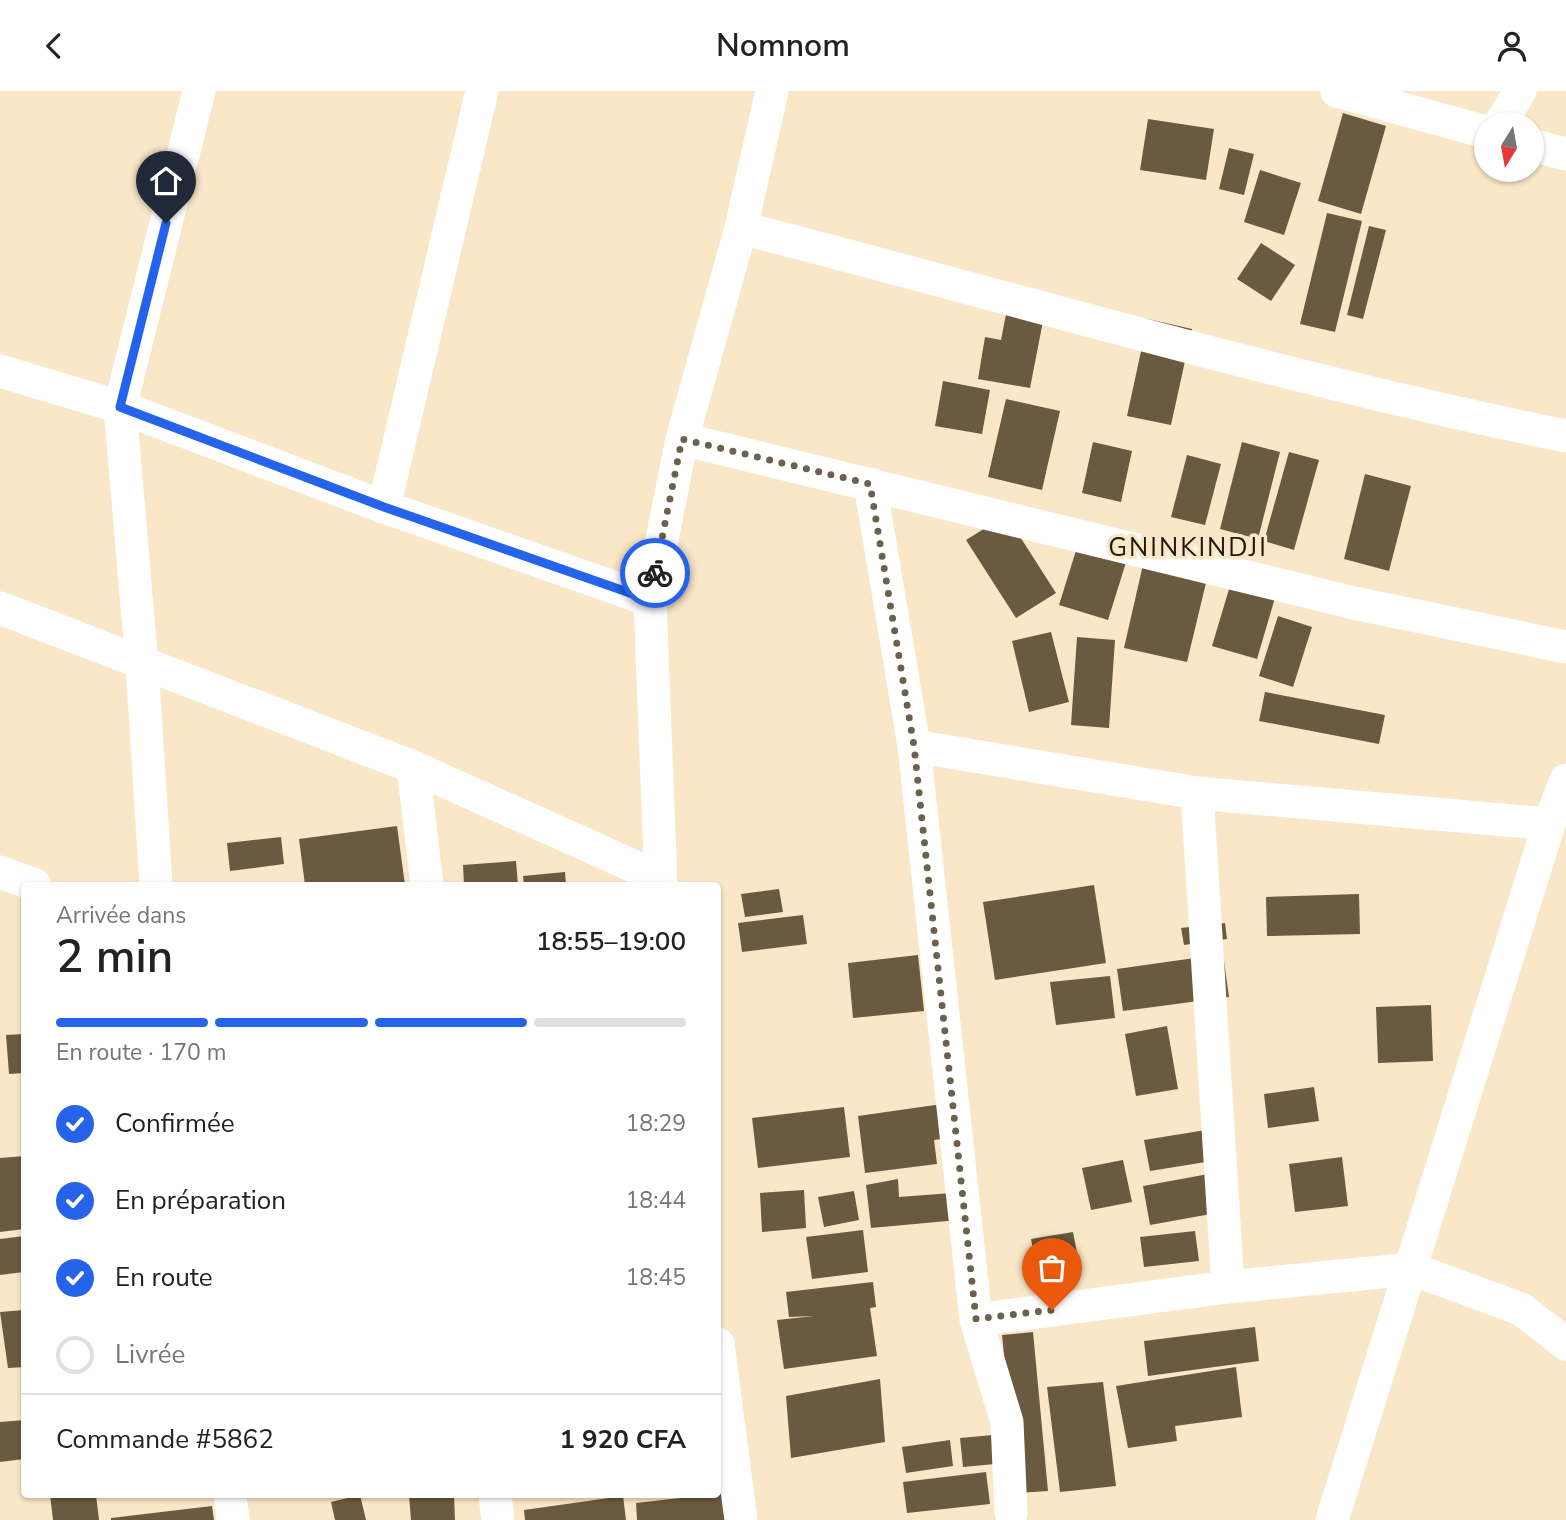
<!DOCTYPE html>
<html lang="fr">
<head>
<meta charset="utf-8">
<style>
	:root { --surface:#fff; --page:#f6f6f6; --text:#222; --muted:#767676; --line:#e0e0e0; --accent:#2563eb }
	body { margin:0; font-family:"Nunito Sans",sans-serif; background:var(--page); color:var(--text); height:100vh; display:flex; flex-direction:column; font-size:26px; white-space:nowrap }
	* { box-sizing:border-box; margin:0 }
	p { font-size:23px; color:var(--muted) }
	.icon { flex:none; width:38px; height:38px; fill:none; stroke:currentColor; stroke-width:2; stroke-linecap:round; stroke-linejoin:round }
	.map { position:relative; flex:1; overflow:hidden }
	.side { position:absolute; left:21px; top:791px; width:700px; height:616px; display:flex; flex-direction:column; background:var(--surface); border-radius:7px; box-shadow:0 2px 5px #0004 }
	.side>* { flex:none }
	.needle { width:46px; rotate:191deg }
	.tools { position:absolute; left:1474px; top:21px; display:grid; gap:14px }
	.tools a { display:grid; place-items:center; width:70px; height:70px; border-radius:50%; background:var(--surface); box-shadow:0 2px 5px #0004; font-size:35px }
	.pin { position:absolute; display:grid; place-items:center; width:60px; height:60px; color:#fff; margin:-72px -30px; border-radius:50% 50% 50% 0; rotate:-45deg; box-shadow:0 0 7px #0007 }
	.pin .icon { rotate:45deg }
	.courier { position:absolute; display:grid; place-items:center; width:70px; height:70px; margin:-35px; border:5px solid #2563eb; border-radius:50%; background:#fff; color:#222; box-shadow:0 2px 9px #0007 }
	.headline em { font-style:normal; font-weight:600 }
	.headline div { display:flex; flex-direction:column-reverse }
	.headline { display:flex; align-items:center; justify-content:space-between; height:119px; padding:0 35px }
	h1 { font-size:46px; font-weight:600; line-height:52px }
	.bar { display:grid; grid-template-columns:repeat(4,1fr); gap:10px 7px; align-content:center; height:84px; padding:0 35px }
	.bar i { height:9px; border-radius:5px; background:var(--line) }
	.bar .on { background:var(--accent) }
	.bar p { grid-column:span 4 }
	.line { display:flex; align-items:center; gap:18px; padding:0 35px; border-top:2px solid var(--line) }
	.line div { flex:1 }
	ol { padding:0 35px; list-style:none }
	li { display:flex; align-items:center; gap:21px; height:77px }
	li p { margin-inline-start:auto }
	li .icon { padding:7px; border-radius:50%; background:var(--accent); color:#fff; stroke-width:4 }
	li:last-child { color:var(--muted) }
	li i { width:38px; height:38px; border:4px solid var(--line); border-radius:50% }
	header { display:flex; justify-content:space-between; align-items:center; height:91px; padding:0 35px; background:var(--surface); font-size:32px; font-weight:600 }
	.map>svg:first-child { display:block }
</style>
</head>
<body>
<header><svg class="icon" aria-label="back" viewBox="0 0 24 24"><path d="M15 5l-7 7 7 7"/></svg>Nomnom<svg class="icon" aria-label="person" viewBox="0 0 24 24"><circle cx="12" cy="8" r="4"/><path d="M4 21q1-7 8-7t8 7"/></svg></header>
<div class="map">
<svg width="1566" height="1429" viewBox="0 0 1566 1429">
	<rect width="100%" height="100%" fill="#fae7c7"/>
	<path fill="#6a5a3f" d="M1343,22L1386,35L1361,123L1318,110Z
		M1148,28L1214,38L1206,89L1140,79Z
		M1229,57L1254,63L1244,104L1219,98Z
		M1260,79L1301,92L1284,144L1244,131Z
		M1327,122L1362,130L1335,241L1300,233Z
		M1369,135L1386,139L1363,228L1347,224Z
		M1261,152L1295,174L1271,210L1237,188Z
		M1008,213L1045,220L1030,297L978,288L985,246L1001,249Z
		M1148,228L1192,238L1171,334L1127,325Z
		M943,290L990,299L982,343L935,335Z
		M1006,308L1060,320L1042,399L988,386Z
		M1093,351L1132,360L1121,411L1082,402Z
		M1242,351L1280,361L1258,448L1220,438Z
		M1289,361L1319,369L1294,459L1264,450Z
		M1187,364L1221,373L1205,434L1171,426Z
		M1365,383L1411,395L1389,480L1344,468Z
		M1006,424L1056,502L1016,527L966,449Z
		M1079,450L1128,465L1108,529L1059,514Z
		M1147,456L1211,471L1187,571L1124,557Z
		M1232,488L1277,500L1257,568L1212,555Z
		M1278,525L1312,536L1293,596L1259,585Z
		M1051,541L1069,611L1029,621L1012,550Z
		M1077,546L1115,549L1109,637L1071,634Z
		M1265,601L1385,624L1379,653L1259,630Z
		M397,735L405,794H305L299,748Z
		M281,746L284,773L230,780L227,752Z
		M516,770L518,794H464L463,774Z
		M565,781L566,794H524L523,785Z
		M1094,794L1106,872L995,889L983,811Z
		M779,798L783,821L745,826L741,803Z
		M1359,803L1360,843L1267,845L1266,806Z
		M803,824L807,853L742,861L738,832Z
		M1225,832L1227,848L1184,854L1181,837Z
		M1223,863L1229,906L1123,920L1117,878Z
		M918,864L924,920L853,927L848,872Z
		M1110,885L1115,927L1056,934L1050,891Z
		M1431,914L1433,970L1378,972L1376,916Z
		M1167,935L1178,998L1136,1005L1125,943Z
		M24,943V982L9,983L6,944Z
		M1314,996L1319,1030L1268,1037L1264,1003Z
		M963,1010L968,1044L934,1049L937,1073L865,1082L858,1025Z
		M844,1016L850,1066L758,1077L752,1027Z
		M1206,1039L1212,1070L1150,1080L1144,1049Z
		M24,1065V1138L0,1141V1067Z
		M1342,1066L1348,1115L1295,1121L1289,1073Z
		M1123,1069L1132,1111L1091,1119L1082,1077Z
		M1214,1082L1222,1121L1150,1134L1143,1095Z
		M898,1088L899,1106L978,1100L980,1127L871,1137L866,1094Z
		M804,1099L806,1137L762,1141L760,1102Z
		M854,1100L859,1129L824,1136L818,1106Z
		M863,1139L868,1181L812,1188L806,1146Z
		M1195,1140L1199,1170L1144,1176L1140,1146Z
		M1073,1141L1081,1183L1039,1191L1031,1148Z
		M24,1145V1181L0,1184V1148Z
		M873,1191L876,1216L870,1217L877,1265L784,1278L777,1229L814,1225L789,1226L786,1201Z
		M24,1219V1276L8,1277L0,1221Z
		M1255,1236L1259,1270L1148,1285L1144,1250Z
		M1033,1241L1048,1400L1018,1402L1002,1244Z
		M1236,1276L1242,1326L1175,1335L1177,1350L1128,1357L1116,1295Z
		M880,1288L885,1351L791,1367L786,1305Z
		M1103,1291L1116,1395L1060,1401L1047,1296Z
		M24,1329V1368L0,1371V1331Z
		M1004,1343L1006,1372L963,1376L960,1347Z
		M950,1349L953,1375L906,1382L902,1356Z
		M986,1381L990,1413L907,1422L903,1391Z
		M734,1401L737,1429H637L636,1412Z
		M50,1404H96L99,1429H53Z
		M360,1404L366,1429H335L331,1411Z
		M409,1404H454L455,1429H411Z
		M623,1405L626,1429H525L524,1419Z
		M212,1415L214,1429H111V1427Z"/>
	<g fill="none" stroke-linecap="round" stroke-linejoin="round">
		<path stroke="#fff" stroke-width="33" d="M1337,0L1486,41
			M1500,33L1520,0
			M1531,54L1566,63
			M741,137C1015,207 1288,289 1566,345
			M0,280L120,316L384,416L650,509
			M682,348L1354,512L1566,556
			M870,393L914,655L976,1229L1007,1331L1011,1422
			M384,416L482,0
			M0,517L413,676L660,787
			M914,655L1197,702L1549,733
			M413,676L427,794
			M1197,702L1228,1196
			M0,781L35,794
			M156,794L142,574L120,316L199,0
			M661,794L650,509L682,348L741,137L772,0
			M976,1229L1228,1196L1412,1178L1521,1218L1566,1253
			M718,1253L741,1429
			M230,1404L233,1429
			M495,1404L498,1429
			M1332,1429L1549,733L1566,689"/>
	</g>
	<g fill="none" stroke-linecap="round" stroke-linejoin="round">
		<path stroke="#6c614e" stroke-width="7" stroke-dasharray="0 12.6" d="M655,482L682,348L870,393L914,655L976,1228L1052,1219"/>
		<path stroke="#2563eb" stroke-width="9" d="M166,132L120,316L384,416L650,509L655,482"/>
	</g>
	<g text-anchor="middle" dominant-baseline="central" stroke-width="7" stroke-linejoin="round" paint-order="stroke">
		<g font-size="26" letter-spacing="2" fill="#1f190d" stroke="#fae7c7">
			<text x="1188" y="456">GNINKINDJI</text>
		</g>
	</g>
</svg>
<div class="tools">
<a><svg class="needle" viewBox="-14 -14 28 28"><path d="M0-13l5 13h-10z" fill="#e53935"/><path d="M0 13l5-13h-10z" fill="#767676"/></svg></a>
</div>
<div class="pin" style="left:1052px;top:1219px;background:#ea580c"><svg class="icon" aria-label="bag" viewBox="0 0 24 24"><path d="M5 8h14l-1 12H6zM9 8a3 3 0 0 1 6 0"/></svg></div>
<div class="pin" style="left:166px;top:132px;background:#1f2937"><svg class="icon" aria-label="home" viewBox="0 0 24 24"><path d="M3 11l9-7 9 7M6 9v11h12V9"/></svg></div>
<div class="courier" style="left:655px;top:482px"><svg class="icon" aria-label="bike" viewBox="0 0 24 24"><circle cx="6" cy="16" r="4"/><circle cx="18" cy="16" r="4"/><path d="M6 16l4-8h5l3 8M10 8l3 8H6M13 5h3"/></svg></div>
<section class="side">
<div class="headline"><div><h1>2 min</h1><p>Arrivée dans</p></div><em>18:55–19:00</em></div>
<div class="bar"><i class="on"></i><i class="on"></i><i class="on"></i><i></i><p>En route · 170 m</p></div>
<ol>
<li><svg class="icon" aria-label="check" viewBox="0 0 24 24"><path d="M5 12l5 5 9-10"/></svg>Confirmée<p>18:29</p></li>
<li><svg class="icon" aria-label="check" viewBox="0 0 24 24"><path d="M5 12l5 5 9-10"/></svg>En préparation<p>18:44</p></li>
<li><svg class="icon" aria-label="check" viewBox="0 0 24 24"><path d="M5 12l5 5 9-10"/></svg>En route<p>18:45</p></li>
<li><i></i>Livrée</li>
</ol>
<div class="line" style="height:91px"><div>Commande #5862</div><b>1 920 CFA</b></div>
</section>
</div>
</body>
</html>
